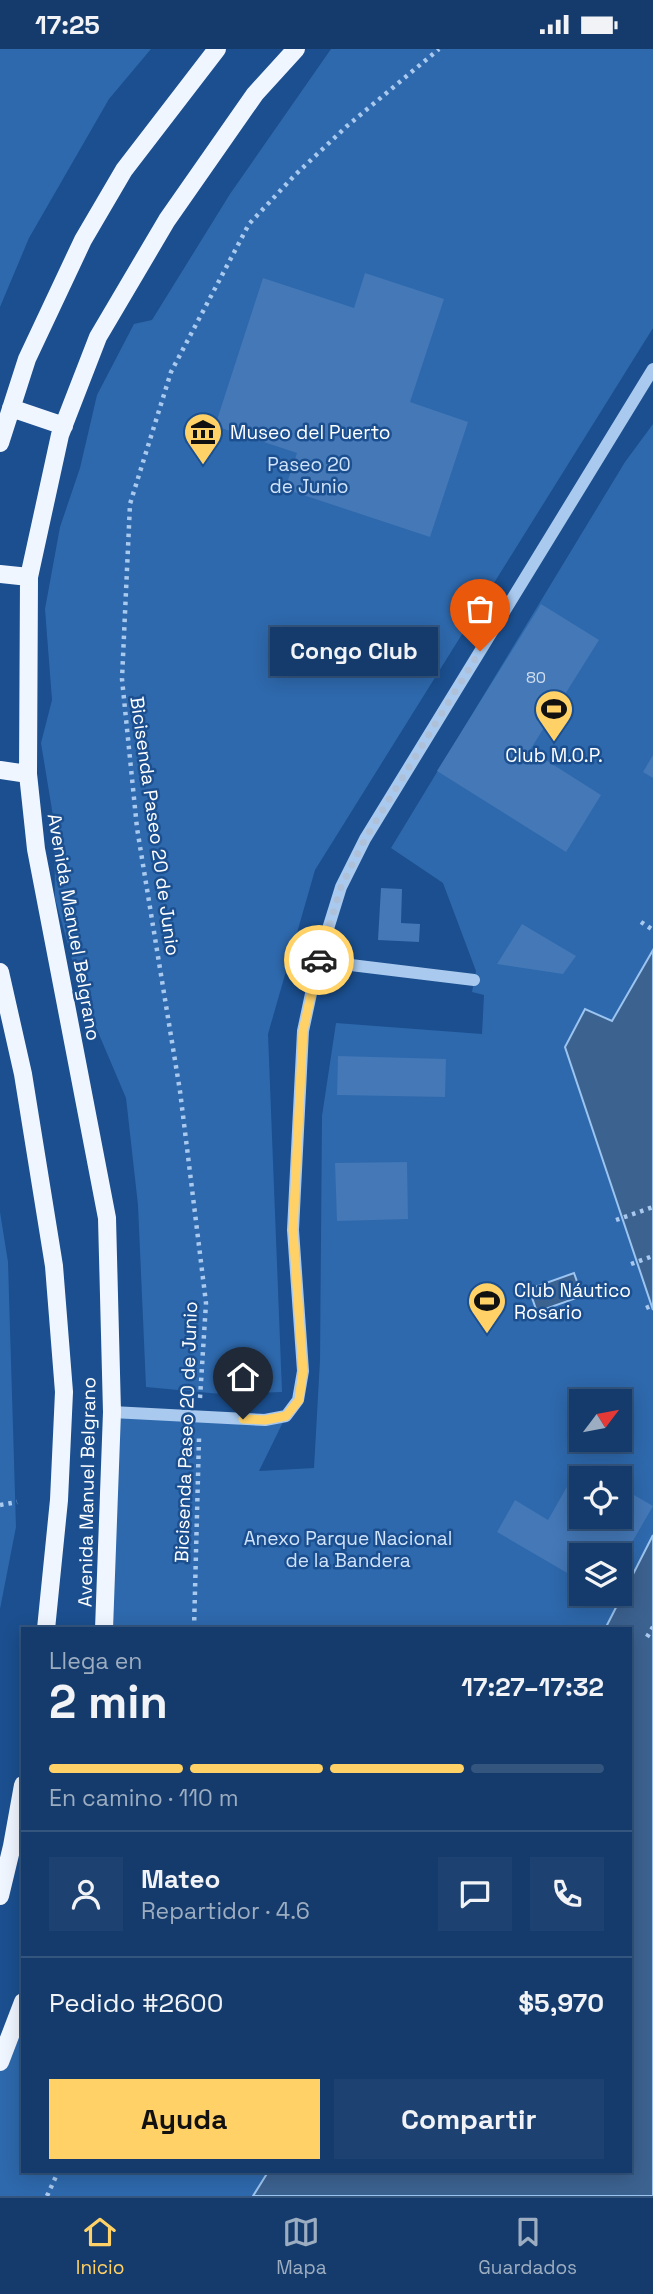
<!DOCTYPE html>
<html lang="es">
<head>
<meta charset="utf-8">
<style>
	:root { --surface:#143b6b; --page:#1d4271; --text:#f1f3f6; --muted:#9dadc1; --line:#33557e; --accent:#ffd166 }
	body { margin:0; font-family:"Space Grotesk",sans-serif; background:var(--page); color:var(--text); height:100vh; display:flex; flex-direction:column; font-size:26px; white-space:nowrap }
	* { box-sizing:border-box; margin:0 }
	p { font-size:23px; color:var(--muted) }
	.icon { flex:none; width:38px; height:38px; fill:none; stroke:currentColor; stroke-width:2; stroke-linecap:round; stroke-linejoin:round }
	.map { position:relative; flex:1; overflow:hidden }
	.panel { position:absolute; left:21px; top:1578px; width:611px; height:546px; display:flex; flex-direction:column; background:var(--surface); border-radius:0px; box-shadow:0 4px 18px #0003,0 0 0 2px var(--line) }
	.panel>* { flex:none }
	.needle { width:46px; rotate:58deg }
	.buttons { position:absolute; left:569px; top:1340px; display:grid; gap:14px }
	.buttons a { display:grid; place-items:center; width:63px; height:63px; border-radius:0px; background:var(--surface); box-shadow:0 4px 18px #0003,0 0 0 2px var(--line); font-size:35px }
	.pin { position:absolute; display:grid; place-items:center; width:60px; height:60px; color:#fff; margin:-72px -30px; border-radius:50% 50% 50% 0; rotate:-45deg; box-shadow:0 0 7px #0007 }
	.pin .icon { rotate:45deg }
	.courier { position:absolute; display:grid; place-items:center; width:70px; height:70px; margin:-35px; border:5px solid #ffd166; border-radius:50%; background:#fff; color:#222; box-shadow:0 2px 9px #0007 }
	.bubble { position:absolute; height:49px; border-radius:0px; background:var(--surface); box-shadow:0 4px 18px #0003,0 0 0 2px var(--line); font-size:23px; font-weight:700; line-height:49px; text-align:center }
	.head em { font-style:normal; font-weight:700 }
	.head div { display:flex; flex-direction:column-reverse }
	.head { display:flex; align-items:center; justify-content:space-between; height:119px; padding:0 28px }
	h1 { font-size:46px; font-weight:700; line-height:52px }
	.bar { display:grid; grid-template-columns:repeat(4,1fr); gap:10px 7px; align-content:center; height:84px; padding:0 28px }
	.bar i { height:9px; border-radius:5px; background:var(--line) }
	.bar .on { background:var(--accent) }
	.bar p { grid-column:span 4 }
	.line { display:flex; align-items:center; gap:18px; padding:0 28px; border-top:2px solid var(--line) }
	.line div { flex:1 }
	.round { display:grid; place-items:center; flex:none; width:74px; height:74px; border-radius:0px; background:var(--page) }
	.cta { display:flex; gap:14px; margin-top:auto; padding:14px 28px }
	.cta a { flex:1; height:80px; border-radius:0px; background:var(--accent); color:#111; font-size:28px; font-weight:700; line-height:80px; text-align:center }
	.cta a+a { background:var(--page); color:var(--text) }
	.status { display:flex; justify-content:space-between; align-items:center; height:49px; padding:0 35px; background:var(--surface); direction:ltr }
	.status svg { height:19px; fill:currentColor }
	.dock { display:flex; justify-content:space-around; align-items:center; height:98px; border-top:2px solid var(--line); background:var(--surface); font-size:19px; color:var(--muted) }
	.dock a { display:grid; justify-items:center; gap:4px }
	.dock .on { color:var(--accent) }
	.map>svg:first-child { display:block }
</style>
</head>
<body>
<div class="status"><b>17:25</b><svg viewBox="0 0 49 12"><path d="M0 12V9h3v3zM5 12V6h3v6zM10 12V3h3v9zM15 12V0h3v12zM26 1h20v11H26zM47 4h2v5h-2z"/></svg></div>
<div class="map">
<svg width="653" height="2147" viewBox="0 0 653 2147">
	<rect width="100%" height="100%" fill="#1b4f8f"/>
	<path fill="#2e69ad" fill-rule="evenodd" d="M0,0H151L109,50L29,189L0,258Z
		M331,0H653V279L315,821L268,985L282,1343L221,1345L146,1338L138,1156L126,1049L81,943L55,849L54,773L41,694L52,651L45,560L60,478L80,419L97,346L134,275L152,271L230,145Z
		M653,375V901L611,973L565,998L653,1261V1486L605,1580H104L112,1363L286,1367L259,1422L314,1419L320,1311L322,1067L336,974L482,985L484,946L472,943L476,922L443,834L391,799L625,413ZM581,1353H620V1391H581ZM581,1430H620V1468H581ZM581,1507H620V1545H581Z
		M0,1163L8,1213L16,1478L0,1560Z
		M23,1953V2123H268L253,2147H0V2013Z"/>
	<path fill="#3c6290" stroke="#9cc4f0" stroke-width="2" d="M653,901V1261L565,998L585,960L612,972Z
		M574,1224L582,1247L537,1263L529,1240Z
		M653,1486V2147H253L268,2123H630V1580H605Z"/>
	<path fill="#4478b7" d="M365,224L444,250L410,353L468,373L430,488L285,440L297,404L215,377L263,229L354,259Z
		M541,555L599,591L530,701L601,746L566,803L437,722Z
		M653,706V729L643,723Z
		M381,839L402,840L401,874L420,875L419,893L378,891Z
		M522,875L576,907L563,925L497,915Z
		M338,1007L446,1010L445,1048L337,1046Z
		M407,1113L408,1170L337,1172L335,1114Z
		M580,1415L606,1430H581V1468H620V1438L653,1457L620,1514V1507H581V1532L497,1483L515,1451L548,1471Z"/>
	<g fill="none" stroke-linecap="round" stroke-linejoin="round">
		<path stroke="#a9c9ee" stroke-width="4.5" stroke-dasharray="3.5 5" stroke-linecap="butt" d="M641,873L653,881
			M616,1171L653,1158
			M631,1215L653,1207
			M646,1259L653,1256
			M200,1349L206,1254L180,1042L137,779L122,630L130,455L171,323L249,175L295,126L347,77L439,0
			M0,1456L17,1453
			M194,1580L199,1389
			M647,1588L653,1578
			M47,2147L58,2123"/>
		<path stroke="#a9c9ee" stroke-width="12" d="M318,912L474,931
			M112,1363L265,1371L286,1367L298,1351L303,1322L293,1181L303,982L318,912L341,838L365,790L653,320"/>
		<path stroke="#f0f6ff" stroke-width="18" d="M11,359L64,377
			M0,394L27,310L83,191L124,121L217,0
			M0,525L29,528
			M0,721L28,725
			M0,923L23,1025L54,1217L64,1343L59,1451L46,1580
			M104,1580L112,1363L107,1169L36,800L28,725L29,528L60,386L98,288L167,171L255,45L296,0
			M0,1847L12,1797L23,1736
			M0,2013L23,1953"/>
	</g>
	<g fill="none" stroke-linecap="round" stroke-linejoin="round">
		<path stroke="#afc1d8" stroke-width="7" stroke-dasharray="0 12.6" d="M319,911L341,838L365,790L480,602"/>
		<path stroke="#ffd166" stroke-width="9" d="M243,1370L265,1371L286,1367L299,1351L303,1322L293,1181L303,982L319,911"/>
	</g>
	<defs>
		<symbol id="museum-pin" viewBox="-11 -11 22 30"><path d="M0 17L-7.5 6A9.5 9.5 0 1 1 7.5 6Z" fill="#ffd166" stroke="#1b4f8f"/><path d="M0-6L6-3V-2H-6V-3ZM-5-1h2V3h-2ZM-1-1h2V3h-2ZM3-1h2V3H3ZM-6 4H6V6H-6Z" fill="#111"/></symbol>
		<symbol id="stadium-pin" viewBox="-11 -11 22 30"><path d="M0 17L-7.5 6A9.5 9.5 0 1 1 7.5 6Z" fill="#ffd166" stroke="#1b4f8f"/><path d="M0-5a6.5 5 0 1 0 0 10a6.5 5 0 1 0 0-10ZM-3.5-1.8h7v3.6h-7Z" fill="#111"/></symbol>
	</defs>
	<g fill-rule="evenodd">
		<use href="#museum-pin" x="181" y="361" width="44" height="60"/>
		<use href="#stadium-pin" x="532" y="638" width="44" height="60"/>
		<use href="#stadium-pin" x="465" y="1230" width="44" height="60"/>
	</g>
	<g text-anchor="middle" dominant-baseline="central" stroke-width="5" stroke-linejoin="round" paint-order="stroke">
		<g font-size="16" fill="#d0dded">
			<text x="536" y="628">80</text>
		</g>
		<g font-size="19" fill="#fff" stroke="#1b4f8f" text-anchor="start">
			<text x="230" y="383">Museo del Puerto</text>
			<text x="554" y="706" text-anchor="middle">Club M.O.P.</text>
			<text x="514" y="1241">Club Náutico<tspan x="514" dy="22">Rosario</tspan></text>
		</g>
		<g font-size="19" fill="#cfe3fa" stroke="#1b4f8f">
			<text x="309" y="415">Paseo 20<tspan x="309" dy="22">de Junio</tspan></text>
			<text x="348" y="1489">Anexo Parque Nacional<tspan x="348" dy="22">de la Bandera</tspan></text>
		</g>
		<g font-size="19" fill="#fff" stroke="#1b4f8f">
			<text transform="translate(155 777) rotate(82)">Bicisenda Paseo 20 de Junio</text>
			<text transform="translate(74 878) rotate(80)">Avenida Manuel Belgrano</text>
			<text transform="translate(186 1383) rotate(-88)">Bicisenda Paseo 20 de Junio</text>
			<text transform="translate(87 1443) rotate(-89)">Avenida Manuel Belgrano</text>
		</g>
	</g>
</svg>
<div class="buttons">
<a><svg class="needle" viewBox="-14 -14 28 28"><path d="M0-13l5 13h-10z" fill="#e53935"/><path d="M0 13l5-13h-10z" fill="#9dadc1"/></svg></a>
<a><svg class="icon" aria-label="locate" viewBox="0 0 24 24"><circle cx="12" cy="12" r="6"/><path d="M12 2v4M12 18v4M2 12h4M18 12h4"/></svg></a>
<a><svg class="icon" aria-label="layers" viewBox="0 0 24 24"><path d="M12 4l9 5-9 5-9-5zM3 14l9 5 9-5"/></svg></a>
</div>
<div class="pin" style="left:480px;top:602px;background:#ea580c"><svg class="icon" aria-label="bag" viewBox="0 0 24 24"><path d="M5 8h14l-1 12H6zM9 8a3 3 0 0 1 6 0"/></svg></div>
<div class="pin" style="left:243px;top:1370px;background:#1f2937"><svg class="icon" aria-label="home" viewBox="0 0 24 24"><path d="M3 11l9-7 9 7M6 9v11h12V9"/></svg></div>
<div class="courier" style="left:319px;top:911px"><svg class="icon" aria-label="car" viewBox="0 0 24 24"><path d="M5 17H2v-5l4-1 3-4h7l3 4 3 1v5h-3M9 17h6M6 11h13"/><circle cx="7" cy="17" r="2"/><circle cx="17" cy="17" r="2"/></svg></div>
<div class="bubble" style="left:270px;top:578px;width:168px">Congo Club</div>
<section class="panel">
<div class="head"><div><h1>2 min</h1><p>Llega en</p></div><em>17:27–17:32</em></div>
<div class="bar"><i class="on"></i><i class="on"></i><i class="on"></i><i></i><p>En camino · 110 m</p></div>
<div class="line" style="height:126px"><a class="round"><svg class="icon" aria-label="person" viewBox="0 0 24 24"><circle cx="12" cy="8" r="4"/><path d="M4 21q1-7 8-7t8 7"/></svg></a><div><b>Mateo</b><p>Repartidor · 4.6</p></div><a class="round"><svg class="icon" aria-label="chat" viewBox="0 0 24 24"><path d="M4 5h16v11H9l-5 4z"/></svg></a><a class="round"><svg class="icon" aria-label="phone" viewBox="0 0 24 24"><path d="M5 4h4l2 5-3 2q2 4 5 5l2-3 5 2v4C11 20 4 13 5 4z"/></svg></a></div>
<div class="line" style="height:91px"><div>Pedido #2600</div><b>$5,970</b></div>
<div class="cta"><a>Ayuda</a><a>Compartir</a></div>
</section>
</div>
<nav class="dock">
<a class="on"><svg class="icon" aria-label="home" viewBox="0 0 24 24"><path d="M3 11l9-7 9 7M6 9v11h12V9"/></svg>Inicio</a>
<a><svg class="icon" aria-label="map" viewBox="0 0 24 24"><path d="M3 6l6-2 6 2 6-2v14l-6 2-6-2-6 2zM9 4v14M15 6v14"/></svg>Mapa</a>
<a><svg class="icon" aria-label="saved" viewBox="0 0 24 24"><path d="M7 4h10v16l-5-4-5 4z"/></svg>Guardados</a>
</nav>
</body>
</html>
